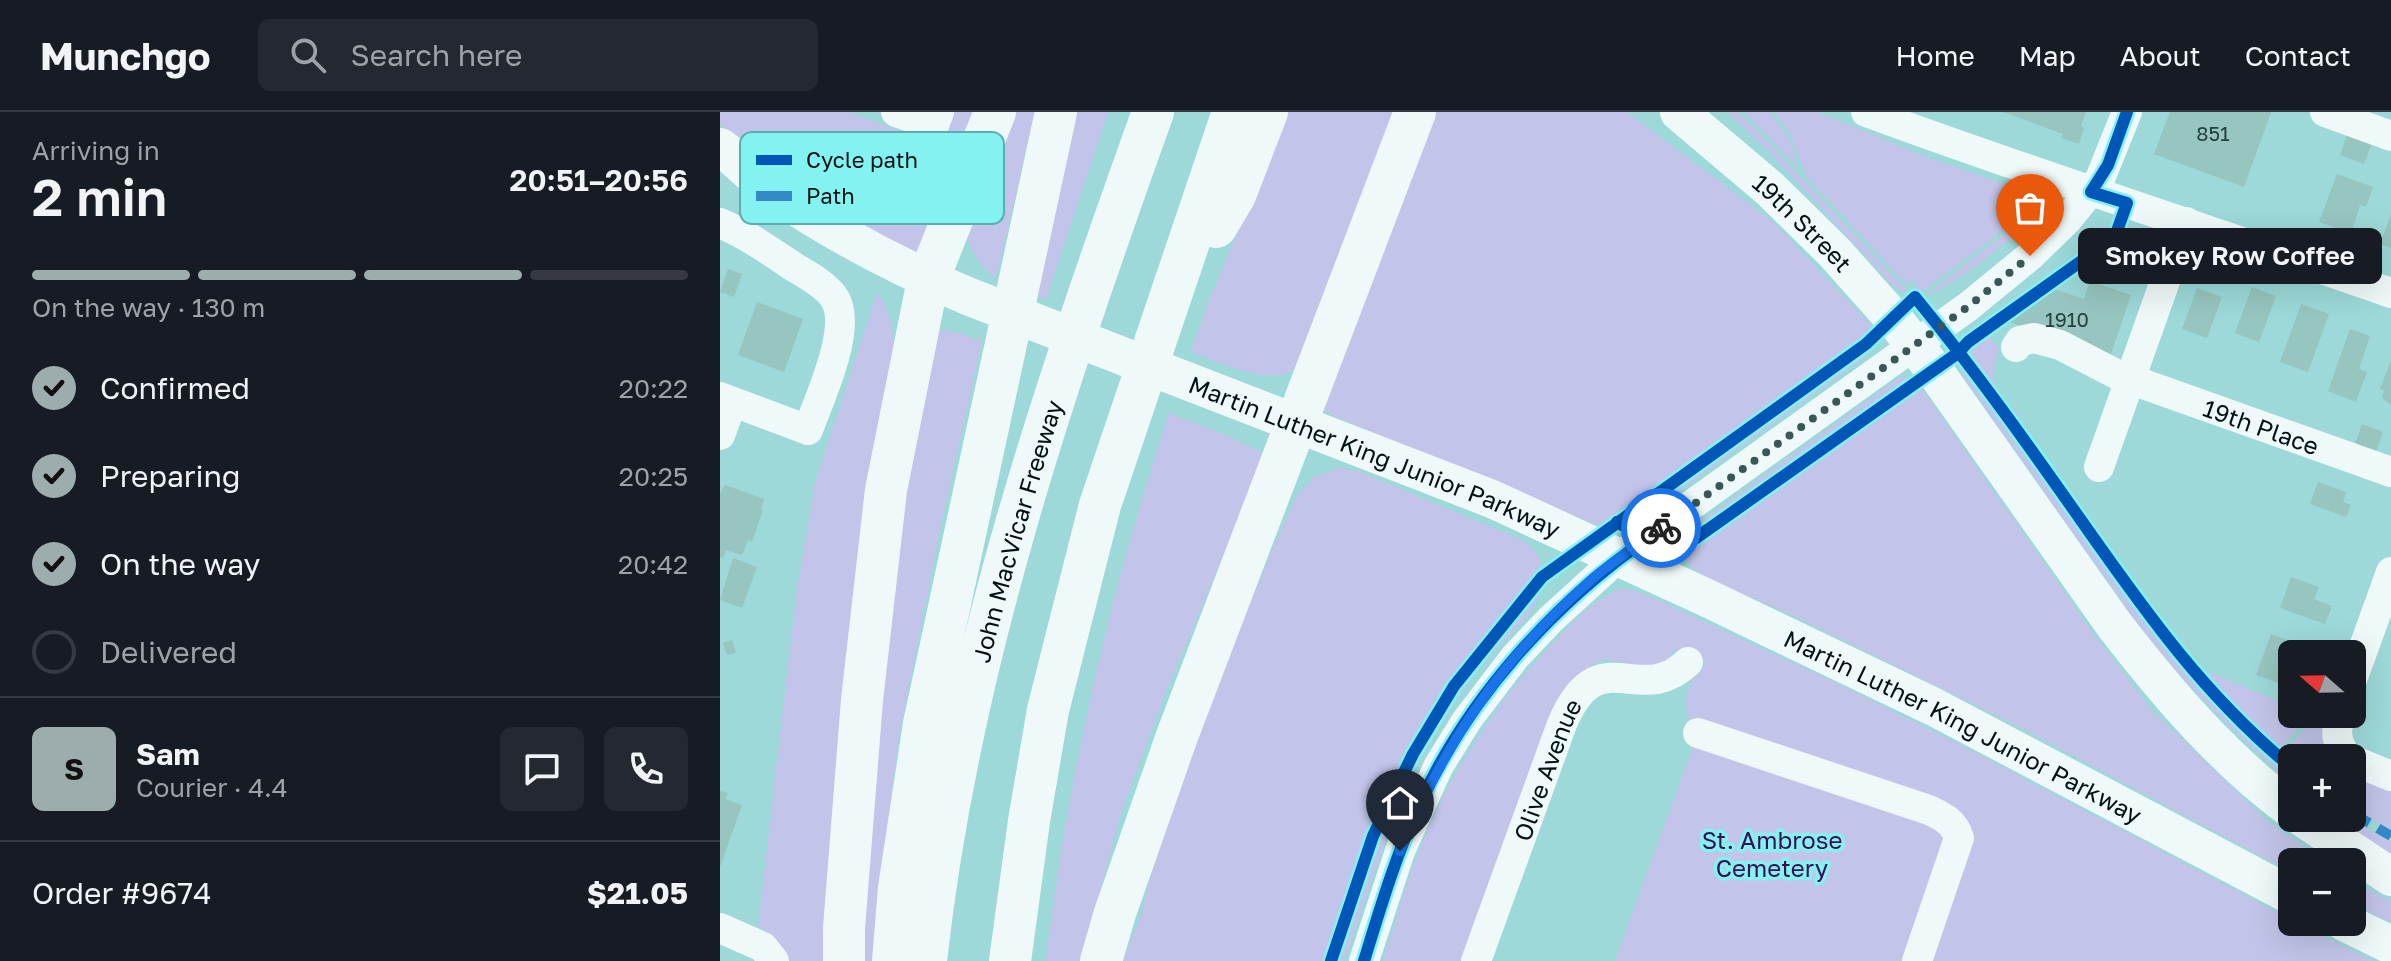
<!DOCTYPE html>
<html lang="en">
<head>
<meta charset="utf-8">
<style>
	:root { --surface:#171b24; --page:#242831; --text:#f1f3f6; --muted:#9ea1a6; --line:#363941; --accent:#9dadae }
	body { margin:0; font-family:"Golos Text",sans-serif; background:var(--page); color:var(--text); height:100vh; display:flex; flex-direction:column; font-size:30px; white-space:nowrap }
	* { box-sizing:border-box; margin:0 }
	p { font-size:26px; color:var(--muted) }
	.icon { flex:none; width:44px; height:44px; fill:none; stroke:currentColor; stroke-width:2; stroke-linecap:round; stroke-linejoin:round }
	.map { position:relative; flex:1; overflow:hidden }
	.sheet { display:flex; flex-direction:column; background:var(--surface); width:720px }
	.sheet>* { flex:none }
	.needle { width:52px; rotate:290deg }
	.fabs { position:absolute; left:1558px; top:528px; display:grid; gap:16px }
	.fabs a { display:grid; place-items:center; width:88px; height:88px; border-radius:12px; background:var(--surface); box-shadow:0 8px 32px #0002; font-size:40px }
	.pin { position:absolute; display:grid; place-items:center; width:68px; height:68px; color:#fff; margin:-82px -34px; border-radius:50% 50% 50% 0; rotate:-45deg; box-shadow:0 0 8px #0007 }
	.pin .icon { rotate:45deg }
	.courier { position:absolute; display:grid; place-items:center; width:80px; height:80px; margin:-40px; border:6px solid #1a73e8; border-radius:50%; background:#fff; color:#222; box-shadow:0 2px 10px #0007 }
	.bubble { position:absolute; height:56px; border-radius:12px; background:var(--surface); box-shadow:0 8px 32px #0002; font-size:26px; font-weight:600; line-height:56px; text-align:center }
	.overview em { font-style:normal; font-weight:600 }
	.overview div { display:flex; flex-direction:column-reverse }
	.overview { display:flex; align-items:center; justify-content:space-between; height:136px; padding:0 32px }
	h1 { font-size:52px; font-weight:600; line-height:60px }
	.bar { display:grid; grid-template-columns:repeat(4,1fr); gap:12px 8px; align-content:center; height:96px; padding:0 32px }
	.bar i { height:10px; border-radius:6px; background:var(--line) }
	.bar .on { background:var(--accent) }
	.bar p { grid-column:span 4 }
	.line { display:flex; align-items:center; gap:20px; padding:0 32px; border-top:2px solid var(--line) }
	.line div { flex:1 }
	.round { display:grid; place-items:center; flex:none; width:84px; height:84px; border-radius:12px; background:var(--page) }
	ol { padding:0 32px; list-style:none }
	li { display:flex; align-items:center; gap:24px; height:88px }
	li p { margin-inline-start:auto }
	li .icon { padding:8px; border-radius:50%; background:var(--accent); color:#111; stroke-width:4 }
	li:last-child { color:var(--muted) }
	li i { width:44px; height:44px; border:4px solid var(--line); border-radius:50% }
	header { display:flex; align-items:center; gap:48px; box-sizing:border-box; height:112px; padding:0 40px; background:var(--surface); border-bottom:2px solid var(--line) }
	header strong { font-size:38px }
	nav { display:flex; gap:44px; margin-inline-start:auto; font-size:28px }
	.search { width:560px; height:72px; background:var(--page); display:flex; align-items:center; gap:20px; box-sizing:border-box; padding:0 28px; border-radius:12px; color:var(--muted); font-size:30px }
	main { display:flex; flex:1; min-height:0 }
	.map>svg:first-child { display:block }
</style>
</head>
<body>
<header>
<strong>Munchgo</strong>
<div class="search"><svg class="icon" aria-label="search" viewBox="0 0 24 24"><circle cx="10" cy="10" r="6"/><path d="M15 15l6 6"/></svg>Search here</div>
<nav><a>Home</a><a>Map</a><a>About</a><a>Contact</a></nav>
</header>
<main>
<section class="sheet">
<div class="overview"><div><h1>2 min</h1><p>Arriving in</p></div><em>20:51–20:56</em></div>
<div class="bar"><i class="on"></i><i class="on"></i><i class="on"></i><i></i><p>On the way · 130 m</p></div>
<ol>
<li><svg class="icon" aria-label="check" viewBox="0 0 24 24"><path d="M5 12l5 5 9-10"/></svg>Confirmed<p>20:22</p></li>
<li><svg class="icon" aria-label="check" viewBox="0 0 24 24"><path d="M5 12l5 5 9-10"/></svg>Preparing<p>20:25</p></li>
<li><svg class="icon" aria-label="check" viewBox="0 0 24 24"><path d="M5 12l5 5 9-10"/></svg>On the way<p>20:42</p></li>
<li><i></i>Delivered</li>
</ol>
<div class="line" style="height:144px"><b class="round" style="background:var(--accent);color:#111">S</b><div><b>Sam</b><p>Courier · 4.4</p></div><a class="round"><svg class="icon" aria-label="chat" viewBox="0 0 24 24"><path d="M4 5h16v11H9l-5 4z"/></svg></a><a class="round"><svg class="icon" aria-label="phone" viewBox="0 0 24 24"><path d="M5 4h4l2 5-3 2q2 4 5 5l2-3 5 2v4C11 20 4 13 5 4z"/></svg></a></div>
<div class="line" style="height:104px"><div>Order #9674</div><b>$21.05</b></div>
</section>
<div class="map">
<svg width="1671" height="849" viewBox="0 0 1671 849">
	<rect width="100%" height="100%" fill="#9cd9d8"/>
	<path fill="#c2c5e9" d="M0,0H128L214,31L226,0H256L199,144L99,89L46,51L0,11Z
		M289,0H315L276,167C264,156 250,142 248,125C246,93 277,32 289,0Z
		M354,0H388L326,187L313,182Z
		M566,0H678L588,241C583,247 577,256 570,260C544,273 496,249 471,240L484,201Z
		M709,0H907L1051,108L1153,215C1158,229 1157,233 1147,244L903,420L877,413L613,304L604,296Z
		M1007,0H1017L1035,16L1186,177V183L1172,173L1051,42Z
		M1024,0H1049C1063,15 1076,36 1077,55Z
		M1054,0H1098L1199,42L1305,80L1300,94L1307,100L1203,179L1195,177L1197,173L1193,167L1187,173L1087,66L1068,19Z
		M1310,102L1318,104C1297,123 1229,178 1204,184Z
		M1405,127L1428,135L1417,166L1388,157L1380,145Z
		M157,180C170,199 174,216 173,239L110,849H71L55,826L38,814L76,483L95,371Z
		M216,217L237,220L262,229L222,408L178,630L152,849H138L165,483Z
		M1267,222L1279,237C1267,267 1275,283 1300,303L1294,308L1250,245L1252,232Z
		M1238,247L1438,526L1511,607L1572,663V672L1506,612L1456,559L1415,508L1250,274L1242,263Z
		M1180,265L1191,266L1200,274L1375,524L1432,598L1544,706L1606,750H1572V761L1301,616L1072,503L992,469L972,456L965,445V430L968,422L981,409Z
		M449,301L501,321L546,342L445,582L400,704L362,849H326C348,662 390,479 449,301Z
		M619,356L638,359L804,429C820,439 827,457 822,476C811,512 776,533 755,562C739,583 725,606 712,628C670,697 652,775 624,849H402L419,810L444,712L520,514L556,429L578,382L594,365Z
		M901,476L923,481L1106,566L1239,632L1572,808V810L1655,849H895L974,632C971,613 961,592 970,573C974,564 982,560 985,551L955,537L949,546L937,553L920,554L884,547L872,553L841,581L833,595L820,640L744,849H663C677,804 690,759 708,716C738,649 780,587 830,534C851,511 872,489 901,476Z
		M1476,555L1572,595V602H1589L1587,607L1558,639L1517,600Z
		M1593,603L1605,608L1613,646H1572V650L1562,642L1590,610Z
		M1632,662L1671,678V719L1632,696Z
		M1616,706H1630L1671,730V742Z
		M1632,768L1671,790V810L1632,792Z"/>
	<path fill="#97c5bf" d="M1283,0H1366L1361,14L1364,16L1359,32L1341,26L1343,22Z
		M1450,0H1551L1524,75L1434,42Z
		M1629,18L1654,27L1644,52L1620,43Z
		M1617,62L1653,75L1646,95L1640,93L1631,121L1599,110Z
		M1671,102V136L1660,132Z
		M8,157L22,162L14,185L0,180Z
		M1370,169L1411,183L1390,245L1289,210L1291,204L1331,176L1364,187Z
		M1532,175L1556,184L1539,230L1515,221Z
		M1477,176L1502,185L1487,226L1462,217Z
		M37,190L83,207L64,260L18,243Z
		M1581,192L1609,202L1588,260L1560,250Z
		M1630,217L1650,224L1639,257L1647,260L1636,290L1608,279Z
		M1671,248V293L1662,286L1664,278L1660,277Z
		M1642,312L1663,320L1655,342L1634,335Z
		M1598,370L1626,380L1623,390L1631,393L1626,405L1590,392Z
		M5,373L44,387L41,397L43,398L32,430L28,428L22,443L6,438L3,446L0,445V382Z
		M13,446L37,455L22,496L0,488Z
		M1571,465L1599,475L1594,487L1612,494L1605,512L1560,496Z
		M1551,522L1587,535L1585,542H1572V576L1536,563Z
		M12,528L16,541L7,543L3,531Z
		M0,679L8,681L5,687L22,693L0,755Z"/>
	<g fill="none" stroke-linecap="round" stroke-linejoin="round">
		<g stroke="#f0f9f9" stroke-width="30">
			<path d="M176,0L214,13L219,0"/>
			<path d="M1146,0C1320,64 1496,120 1671,181"/>
			<path d="M1605,0L1671,24"/>
			<path d="M0,111C26,122 50,139 74,155C87,163 103,171 113,184C135,212 99,287 88,318L0,285"/>
			<path id="s1" d="M1296,235L1300,229L1314,226L1340,233L1398,263L1671,360"/>
			<path d="M0,323L12,290"/>
			<path d="M1379,355L1466,110"/>
			<path d="M1632,568L1671,460"/>
			<path d="M1620,602C1615,620 1616,632 1628,646"/>
			<path d="M978,621L1209,698C1224,705 1234,710 1239,726L1197,849"/>
			<path d="M1632,648L1671,664"/>
			<path d="M0,816L43,835L54,849"/>
			<path d="M644,849L680,739L718,655L747,608L795,545L831,507L899,445L1249,194L1310,144L1347,108L1380,67L1407,0"/>
			<path id="s2" d="M756,849L842,612C879,524 919,598 968,550"/>
		</g>
		<g stroke="#f0f9f9" stroke-width="38">
			<path id="s3" d="M959,0L1050,77L1115,141L1173,206L1214,258L1395,514C1447,581 1503,647 1572,698"/>
			<path id="s4" d="M0,35C18,48 34,66 52,79C115,122 180,156 250,185L772,387L987,486L1214,595L1572,784"/>
			<path d="M1583,706L1671,765"/>
			<path d="M1624,810L1671,833"/>
		</g>
		<g stroke="#f0f9f9" stroke-width="42">
			<path d="M496,115L515,83L547,0"/>
			<path d="M124,849V816L142,588L166,378L208,168L275,0"/>
			<path d="M173,849L179,776L204,612L336,0"/>
			<path id="s5" d="M206,849C238,556 334,276 433,0"/>
			<path d="M290,849L309,709L328,598L380,393L513,0"/>
			<path d="M381,849L395,801L457,624L695,0"/>
		</g>
		<path stroke="#328bc8" stroke-width="10" stroke-dasharray="20 10" stroke-linecap="butt" d="M1632,701L1671,724"/>
		<defs>
			<path id="cycleway" d="M897,410C913,421 958,432 976,426L1238,241L1248,230L1388,130L1397,119L1407,91L1371,80L1388,53L1407,0
				M611,849L653,724L693,642L734,574L822,465L1146,232L1195,185C1255,258 1309,334 1363,411C1427,502 1485,584 1572,656
				M644,849C660,797 676,743 699,693C749,584 834,491 932,423"/>
		</defs>
		<use href="#cycleway" stroke="#83f2f1" stroke-width="17"/>
		<use href="#cycleway" stroke="#0057b8" stroke-width="12"/>
	</g>
	<g fill="none" stroke-linecap="round" stroke-linejoin="round">
		<path stroke="#375857" stroke-width="8" stroke-dasharray="0 14.4" d="M941,416L1249,194L1310,144"/>
		<path stroke="#1a73e8" stroke-width="10" d="M680,739C725,630 783,545 872,467C894,448 918,433 941,416"/>
	</g>
	<g text-anchor="middle" dominant-baseline="central" stroke-width="7" stroke-linejoin="round" paint-order="stroke">
		<g font-size="20" fill="#26403e">
			<text x="1493" y="21">851</text>
			<text x="1347" y="207">1910</text>
		</g>
		<g font-size="24" fill="#001212" stroke="#83f2f1">
			<text stroke="none"><textPath href="#s3" startOffset="166">19th Street</textPath></text>
			<text stroke="none"><textPath href="#s1" startOffset="266">19th Place</textPath></text>
			<text stroke="none"><textPath href="#s4" startOffset="728">Martin Luther King Junior Parkway</textPath></text>
			<text stroke="none"><textPath href="#s5" startOffset="440">John MacVicar Freeway</textPath></text>
			<text stroke="none"><textPath href="#s4" startOffset="1376">Martin Luther King Junior Parkway</textPath></text>
			<text stroke="none"><textPath href="#s2" startOffset="204">Olive Avenue</textPath></text>
		</g>
		<g font-size="24" fill="#3e0c51" stroke="#83f2f1">
			<text x="1052" y="727">St. Ambrose<tspan x="1052" dy="28">Cemetery</tspan></text>
		</g>
	</g>
	<rect x="20" y="20" width="264" height="92" rx="12" fill="#83f2f1" stroke="#5cafae" stroke-width="2"/>
	<rect x="36" y="43" width="36" height="10" fill="#0057b8"/>
	<rect x="36" y="79" width="36" height="10" fill="#328bc8"/>
	<g font-size="22" fill="#001212">
		<text x="86" y="56">Cycle path</text>
		<text x="86" y="92">Path</text>
	</g>
</svg>
<div class="fabs">
<a><svg class="needle" viewBox="-14 -14 28 28"><path d="M0-13l5 13h-10z" fill="#e53935"/><path d="M0 13l5-13h-10z" fill="#9ea1a6"/></svg></a>
<a>+</a>
<a>−</a>
</div>
<div class="pin" style="left:1310px;top:144px;background:#ea580c"><svg class="icon" aria-label="bag" viewBox="0 0 24 24"><path d="M5 8h14l-1 12H6zM9 8a3 3 0 0 1 6 0"/></svg></div>
<div class="pin" style="left:680px;top:739px;background:#1f2937"><svg class="icon" aria-label="home" viewBox="0 0 24 24"><path d="M3 11l9-7 9 7M6 9v11h12V9"/></svg></div>
<div class="courier" style="left:941px;top:416px"><svg class="icon" aria-label="bike" viewBox="0 0 24 24"><circle cx="6" cy="16" r="4"/><circle cx="18" cy="16" r="4"/><path d="M6 16l4-8h5l3 8M10 8l3 8H6M13 5h3"/></svg></div>
<div class="bubble" style="left:1358px;top:116px;width:304px">Smokey Row Coffee</div>
</div>
</main>
</body>
</html>
